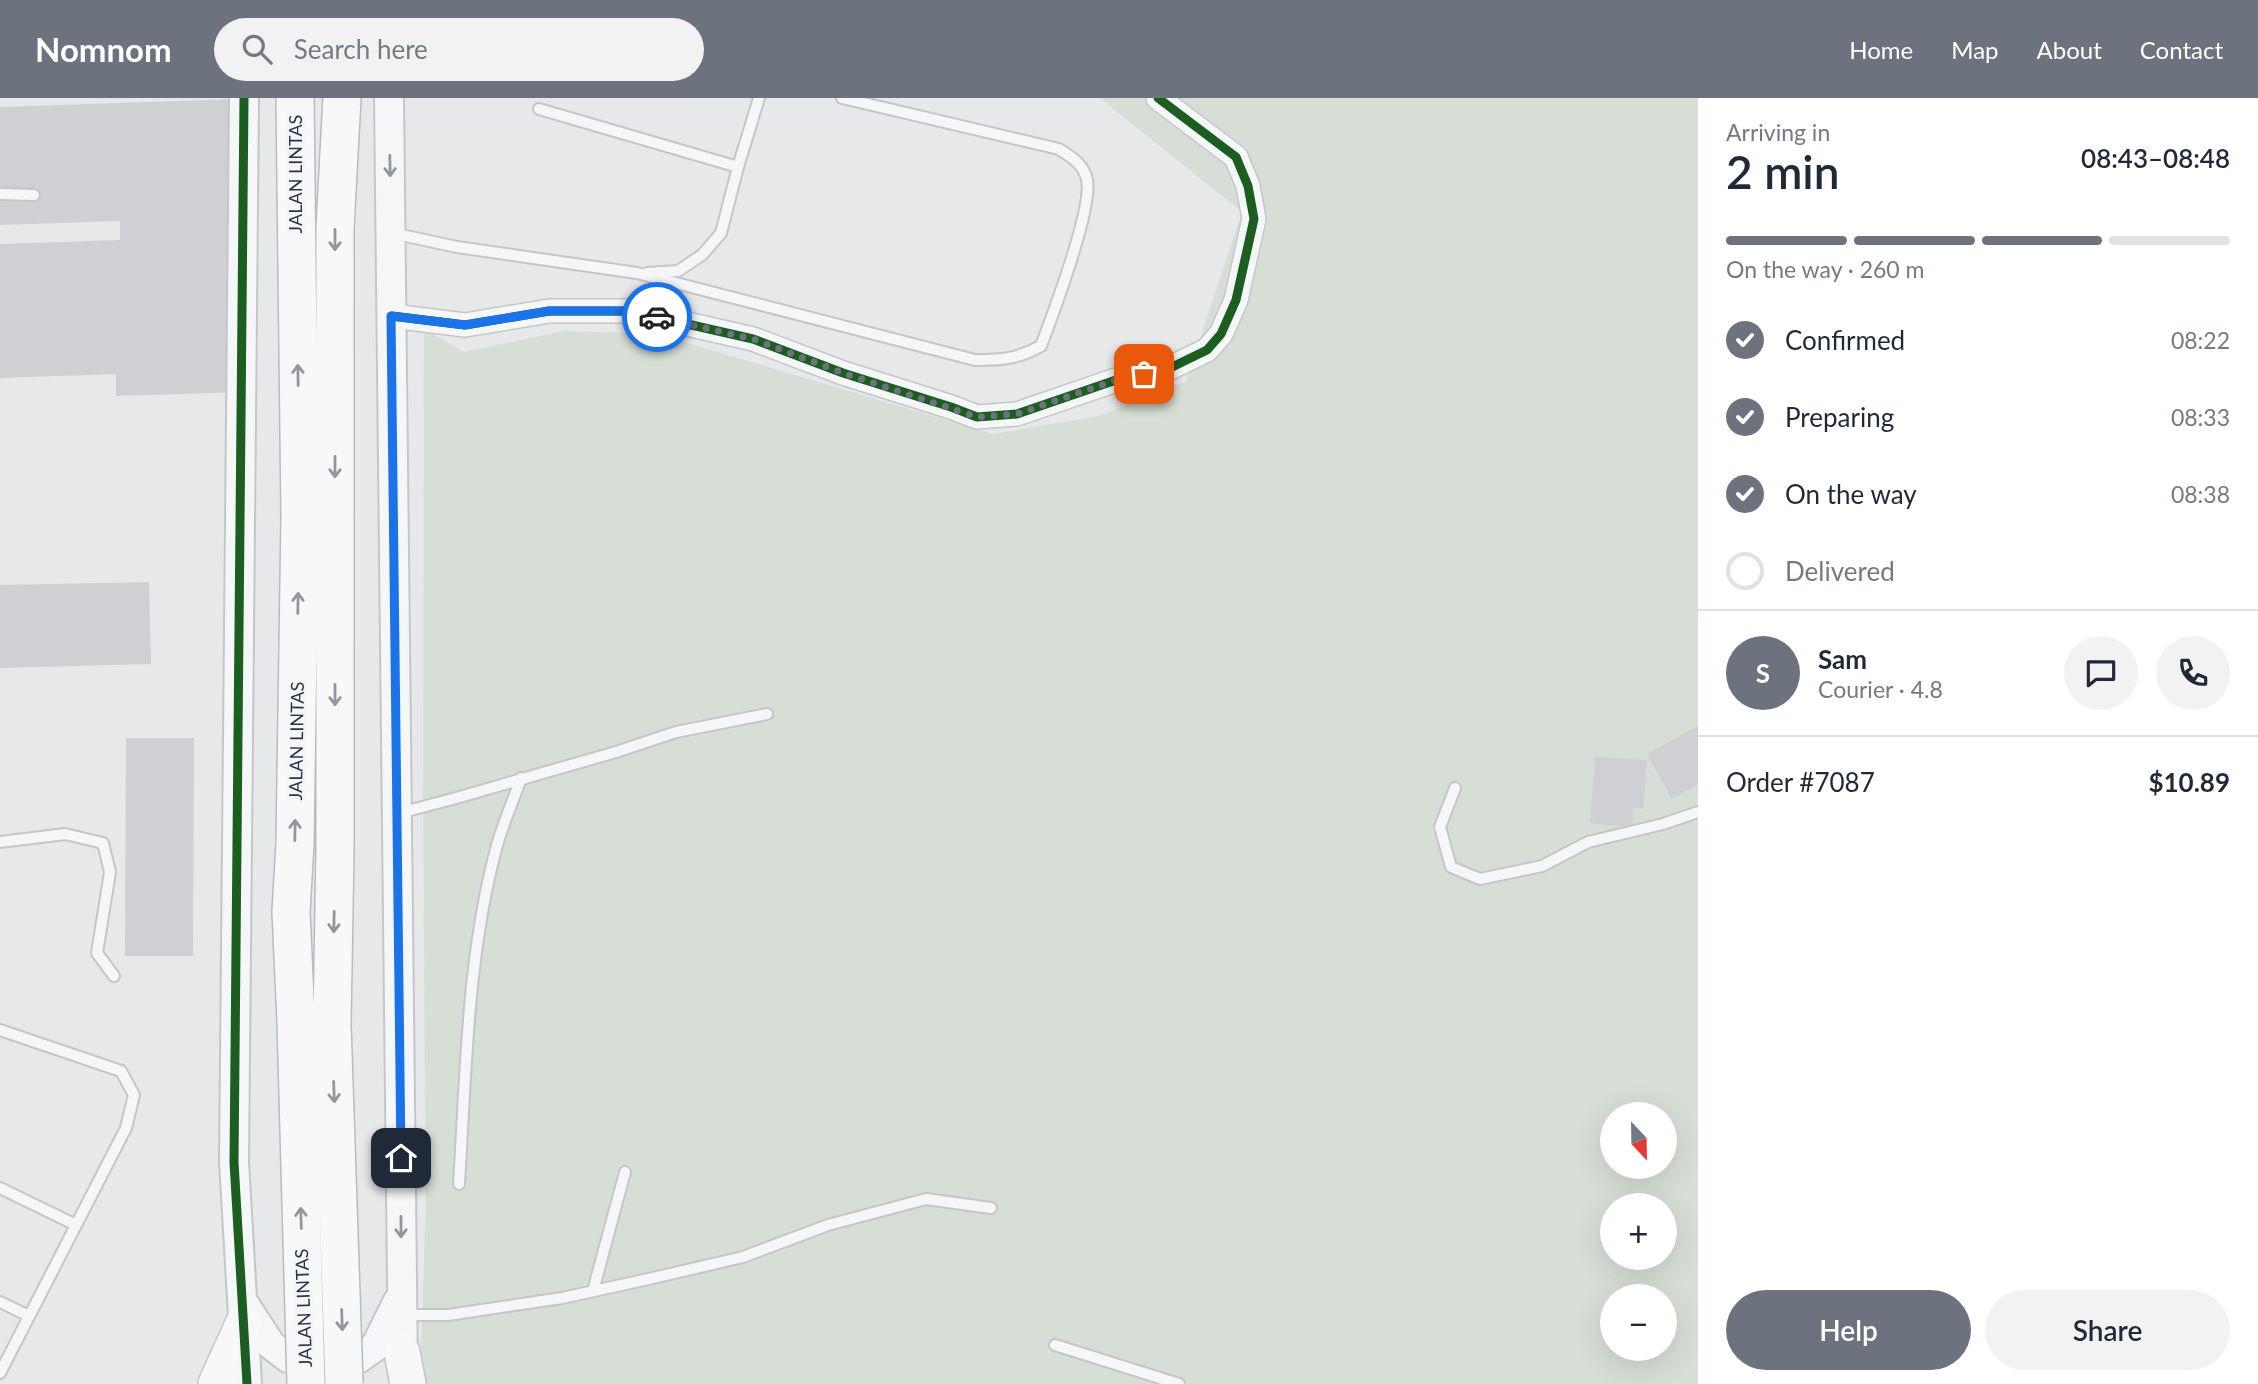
<!DOCTYPE html>
<html lang="en">
<head>
<meta charset="utf-8">
<style>
	:root { --surface:#fff; --page:#f2f2f3; --text:#1f2937; --muted:#747a83; --line:#e0e1e3; --accent:#6c737f }
	body { margin:0; font-family:Lato,sans-serif; background:var(--page); color:var(--text); height:100vh; display:flex; flex-direction:column; font-size:26px; white-space:nowrap }
	* { box-sizing:border-box; margin:0 }
	p { font-size:23px; color:var(--muted) }
	.icon { flex:none; width:38px; height:38px; fill:none; stroke:currentColor; stroke-width:2; stroke-linecap:round; stroke-linejoin:round }
	.map { position:relative; flex:1; overflow:hidden }
	.details { display:flex; flex-direction:column; background:var(--surface); width:560px }
	.details>* { flex:none }
	.needle { width:46px; rotate:158deg }
	.fabs { position:absolute; left:1600px; top:1004px; display:grid; gap:14px }
	.fabs a { display:grid; place-items:center; width:77px; height:77px; border-radius:50%; background:var(--surface); box-shadow:0 7px 28px #0002; font-size:35px }
	.pin { position:absolute; display:grid; place-items:center; width:60px; height:60px; color:#fff; margin:-30px; border-radius:14px; box-shadow:0 4px 10px #0006 }
	.courier { position:absolute; display:grid; place-items:center; width:70px; height:70px; margin:-35px; border:5px solid #1a73e8; border-radius:50%; background:#fff; color:#222; box-shadow:0 2px 9px #0007 }
	.headline em { font-style:normal; font-weight:600 }
	.headline div { display:flex; flex-direction:column-reverse }
	.headline { display:flex; align-items:center; justify-content:space-between; height:119px; padding:0 28px }
	h1 { font-size:46px; font-weight:600; line-height:52px }
	.bar { display:grid; grid-template-columns:repeat(4,1fr); gap:10px 7px; align-content:center; height:84px; padding:0 28px }
	.bar i { height:9px; border-radius:5px; background:var(--line) }
	.bar .active { background:var(--accent) }
	.bar p { grid-column:span 4 }
	.line { display:flex; align-items:center; gap:18px; padding:0 28px; border-top:2px solid var(--line) }
	.line div { flex:1 }
	.round { display:grid; place-items:center; flex:none; width:74px; height:74px; border-radius:37px; background:var(--page) }
	ol { padding:0 28px; list-style:none }
	li { display:flex; align-items:center; gap:21px; height:77px }
	li p { margin-inline-start:auto }
	li .icon { padding:7px; border-radius:50%; background:var(--accent); color:#fff; stroke-width:4 }
	li:last-child { color:var(--muted) }
	li i { width:38px; height:38px; border:4px solid var(--line); border-radius:50% }
	.primary-button { display:flex; gap:14px; margin-top:auto; padding:14px 28px }
	.primary-button a { flex:1; height:80px; border-radius:42px; background:var(--accent); color:#fff; font-size:28px; font-weight:600; line-height:80px; text-align:center }
	.primary-button a+a { background:var(--page); color:var(--text) }
	header { display:flex; align-items:center; gap:42px; box-sizing:border-box; height:98px; padding:0 35px; background:var(--accent); color:#fff }
	header strong { font-size:33px }
	nav { display:flex; gap:38px; margin-inline-start:auto; font-size:24px }
	.search { width:490px; height:63px; background:var(--page); display:flex; align-items:center; gap:18px; box-sizing:border-box; padding:0 24px; border-radius:38px; color:var(--muted); font-size:26px }
	main { display:flex; flex:1; min-height:0 }
	.map>svg:first-child { display:block }
</style>
</head>
<body>
<header>
<strong>Nomnom</strong>
<div class="search"><svg class="icon" aria-label="search" viewBox="0 0 24 24"><circle cx="10" cy="10" r="6"/><path d="M15 15l6 6"/></svg>Search here</div>
<nav><a>Home</a><a>Map</a><a>About</a><a>Contact</a></nav>
</header>
<main>
<div class="map">
<svg width="1698" height="1286" viewBox="0 0 1698 1286">
	<rect width="100%" height="100%" fill="#e6e8ea"/>
	<path fill="#d6ded6" fill-rule="evenodd" d="M1100,0H1698V1286H420L426,1104L423,704L424,231L464,254L564,233L657,236L993,336L1099,318L1186,283L1242,114ZM1612,1017H1664V1069H1612ZM1612,1108H1664V1160H1612ZM1612,1199H1664V1251H1612Z"/>
	<path fill="#ced0d3" d="M239,1L247,294L116,298V276L0,280V146L120,142V123L0,127V9Z
		M149,484L151,566L0,570V487Z
		M1698,628V686L1672,701L1647,656Z
		M126,640H194L193,858H125Z
		M1595,659L1647,662L1643,711L1633,710L1632,729L1590,725Z"/>
	<g fill="none" stroke-linecap="round" stroke-linejoin="round">
		<defs>
			<path id="service" d="M539,11L738,69
				M0,96L34,97
				M392,135L457,149L637,175L975,262C1002,262 1017,261 1041,248C1053,216 1093,110 1087,82C1084,66 1071,59 1059,51L842,0
				M647,175L678,173L702,157L721,135L738,69L759,0
				M1455,690L1440,729L1451,769L1480,781L1542,768L1588,744L1663,726L1698,714
				M398,712H411L456,700L616,654L676,634L767,616
				M0,744L65,736L103,745L110,774L97,855L114,878
				M0,932L121,973L134,997L126,1030L0,1275
				M459,1086C466,974 467,860 496,751C502,727 513,704 521,680
				M0,1090L76,1127
				M593,1193L625,1074
				M0,1204L29,1218
				M404,1217H448L562,1200L644,1182L743,1159L828,1127L926,1101L991,1110
				M1055,1247L1179,1286"/>
			<path id="minor" d="M392,218L465,227L549,213H630L753,241L843,275L951,309L977,319L1017,316L1119,281L1168,271L1207,252L1221,236L1236,202L1254,121L1248,88L1236,59L1158,0"/>
			<path id="tertiary" d="M244,0L234,1064L247,1286
				M389,0L403,1275
				M243,1204L271,1247L288,1260L314,1269H331L358,1261L375,1249L398,1203"/>
			<path id="primary" d="M402,1254L408,1286
				M216,1286L244,1224"/>
			<path id="trunk" d="M295,0L300,418L295,745L291,814L296,923
				M332,926L335,752V130L342,0"/>
		</defs>
		<use href="#service" stroke="#c4c6c8" stroke-width="14"/>
		<use href="#minor" stroke="#c4c6c8" stroke-width="26"/>
		<use href="#tertiary" stroke="#c4c6c8" stroke-width="32"/>
		<use href="#primary" stroke="#c2c5c8" stroke-width="38"/>
		<use href="#trunk" stroke="#b8bbbf" stroke-width="40"/>
		<use href="#service" stroke="#f5f6f7" stroke-width="10"/>
		<use href="#minor" stroke="#f5f6f7" stroke-width="23"/>
		<use href="#tertiary" stroke="#f5f6f7" stroke-width="28"/>
		<use href="#primary" stroke="#f8f8f8" stroke-width="35"/>
		<use href="#trunk" stroke="#f8f8f8" stroke-width="37"/>
		<defs>
			<path id="trunk-bridge" d="M296,923L306,1286
				M332,926L344,1286"/>
		</defs>
		<use href="#trunk-bridge" stroke="#b8bbbf" stroke-width="40" stroke-linecap="butt"/>
		<use href="#trunk-bridge" stroke="#f8f8f8" stroke-width="37"/>
		<defs>
			<path id="cycleway" d="M244,0L234,1064L247,1286
				M392,218L465,227L549,213H630L753,241L843,275L951,309L977,319L1017,316L1119,281L1168,271L1207,252L1221,236L1236,202L1254,121L1248,88L1236,59L1158,0"/>
		</defs>
		<use href="#cycleway" stroke="#f4f6f9" stroke-width="13"/>
		<use href="#cycleway" stroke="#1b5e20" stroke-width="9"/>
	</g>
	<defs><path id="oneway-shaft" d="M-6 0H5M1.5-3L5.5 0L1.5 3" fill="none" stroke-width="1.6" stroke-linecap="round" stroke-linejoin="round" transform="scale(1.75)"/></defs>
	<g stroke="#90959e">
		<use href="#oneway-shaft" transform="translate(390 68) rotate(89)"/>
		<use href="#oneway-shaft" transform="translate(401 1129) rotate(90)"/>
	</g>
	<g stroke="#92969e">
		<use href="#oneway-shaft" transform="translate(335 142) rotate(90)"/>
		<use href="#oneway-shaft" transform="translate(298 277) rotate(-91)"/>
		<use href="#oneway-shaft" transform="translate(335 369) rotate(90)"/>
		<use href="#oneway-shaft" transform="translate(298 505) rotate(-89)"/>
		<use href="#oneway-shaft" transform="translate(335 597) rotate(90)"/>
		<use href="#oneway-shaft" transform="translate(295 732) rotate(-89)"/>
		<use href="#oneway-shaft" transform="translate(334 824) rotate(91)"/>
		<use href="#oneway-shaft" transform="translate(334 994) rotate(88)"/>
		<use href="#oneway-shaft" transform="translate(301 1120) rotate(-92)"/>
		<use href="#oneway-shaft" transform="translate(342 1222) rotate(88)"/>
	</g>
	<g fill="none" stroke-linecap="round" stroke-linejoin="round">
		<path stroke="#6c737f" stroke-width="7" stroke-dasharray="0 12.6" d="M657,219L753,241L843,275L977,319L1017,316L1119,281L1144,276"/>
		<path stroke="#1a73e8" stroke-width="9" d="M401,1060L391,218L465,227L549,213H630L657,219"/>
	</g>
	<g text-anchor="middle" dominant-baseline="central" stroke-width="6" stroke-linejoin="round" paint-order="stroke">
		<g font-size="18" fill="#2b3445" stroke="#f4f6f9">
			<text transform="translate(295 76) rotate(-90)">JALAN LINTAS</text>
			<text transform="translate(296 643) rotate(-89)">JALAN LINTAS</text>
			<text transform="translate(303 1210) rotate(-92)">JALAN LINTAS</text>
		</g>
	</g>
</svg>
<div class="fabs">
<a><svg class="needle" viewBox="-14 -14 28 28"><path d="M0-13l5 13h-10z" fill="#e53935"/><path d="M0 13l5-13h-10z" fill="#747a83"/></svg></a>
<a>+</a>
<a>−</a>
</div>
<div class="pin" style="left:1144px;top:276px;background:#ea580c"><svg class="icon" aria-label="bag" viewBox="0 0 24 24"><path d="M5 8h14l-1 12H6zM9 8a3 3 0 0 1 6 0"/></svg></div>
<div class="pin" style="left:401px;top:1060px;background:#1f2937"><svg class="icon" aria-label="home" viewBox="0 0 24 24"><path d="M3 11l9-7 9 7M6 9v11h12V9"/></svg></div>
<div class="courier" style="left:657px;top:219px"><svg class="icon" aria-label="car" viewBox="0 0 24 24"><path d="M5 17H2v-5l4-1 3-4h7l3 4 3 1v5h-3M9 17h6M6 11h13"/><circle cx="7" cy="17" r="2"/><circle cx="17" cy="17" r="2"/></svg></div>
</div>
<section class="details">
<div class="headline"><div><h1>2 min</h1><p>Arriving in</p></div><em>08:43–08:48</em></div>
<div class="bar"><i class="active"></i><i class="active"></i><i class="active"></i><i></i><p>On the way · 260 m</p></div>
<ol>
<li><svg class="icon" aria-label="check" viewBox="0 0 24 24"><path d="M5 12l5 5 9-10"/></svg>Confirmed<p>08:22</p></li>
<li><svg class="icon" aria-label="check" viewBox="0 0 24 24"><path d="M5 12l5 5 9-10"/></svg>Preparing<p>08:33</p></li>
<li><svg class="icon" aria-label="check" viewBox="0 0 24 24"><path d="M5 12l5 5 9-10"/></svg>On the way<p>08:38</p></li>
<li><i></i>Delivered</li>
</ol>
<div class="line" style="height:126px"><b class="round" style="background:var(--accent);color:#fff">S</b><div><b>Sam</b><p>Courier · 4.8</p></div><a class="round"><svg class="icon" aria-label="chat" viewBox="0 0 24 24"><path d="M4 5h16v11H9l-5 4z"/></svg></a><a class="round"><svg class="icon" aria-label="phone" viewBox="0 0 24 24"><path d="M5 4h4l2 5-3 2q2 4 5 5l2-3 5 2v4C11 20 4 13 5 4z"/></svg></a></div>
<div class="line" style="height:91px"><div>Order #7087</div><b>$10.89</b></div>
<div class="primary-button"><a>Help</a><a>Share</a></div>
</section>
</main>
</body>
</html>
